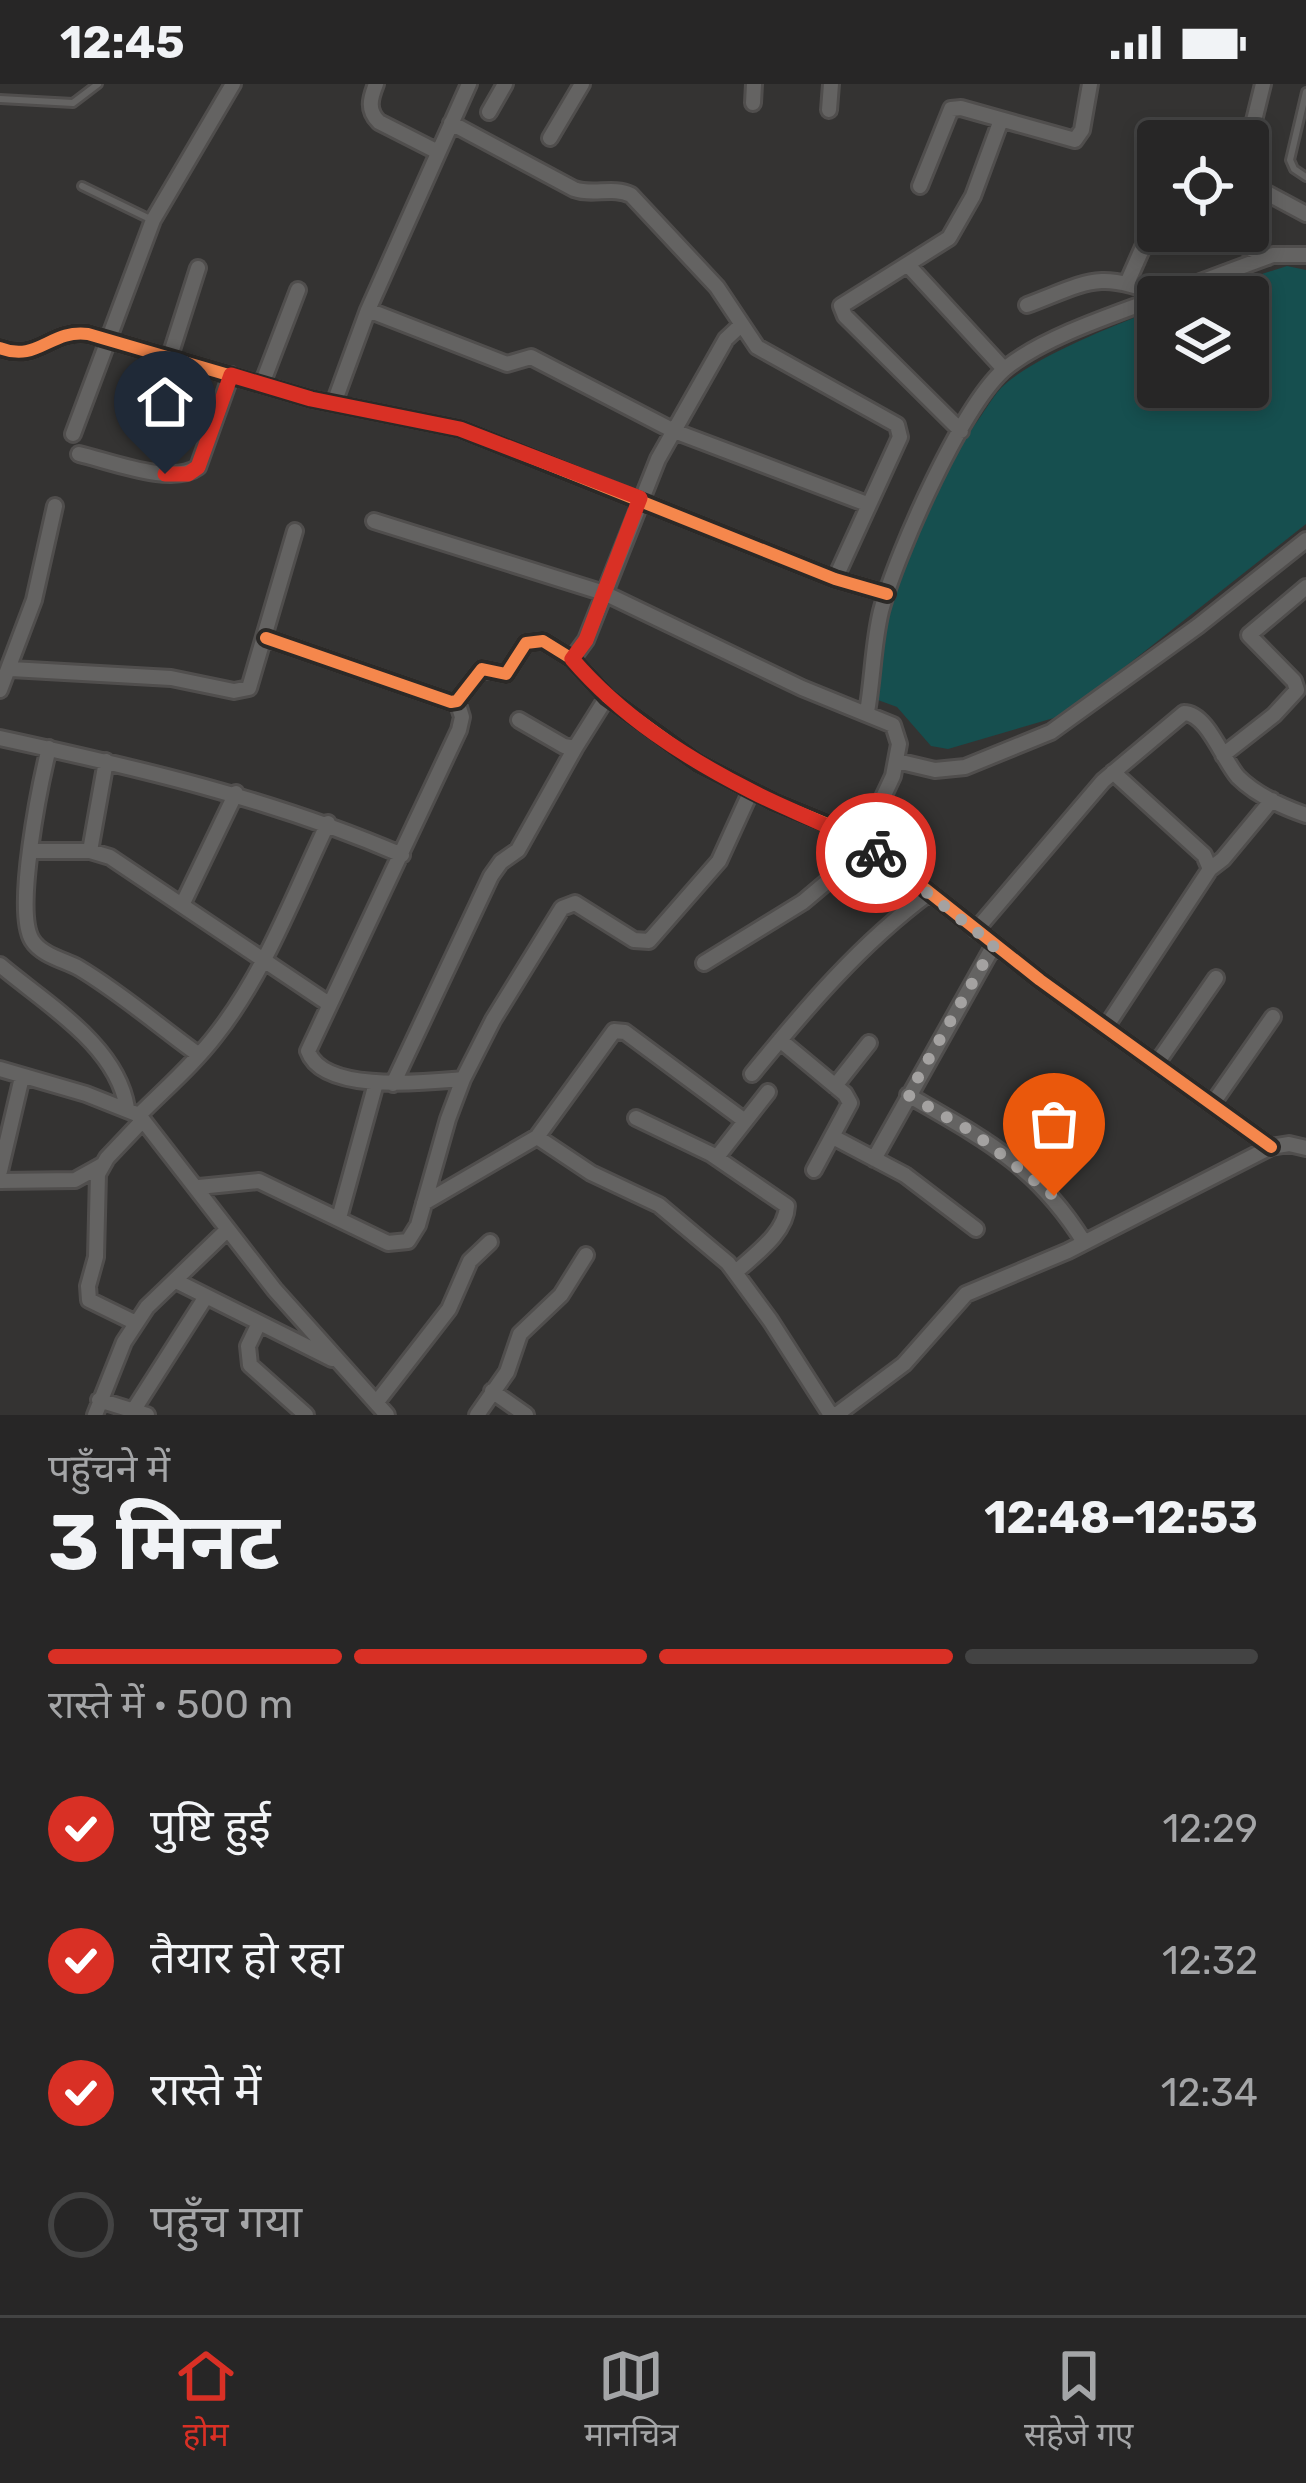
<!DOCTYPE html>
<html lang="hi">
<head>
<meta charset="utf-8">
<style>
	:root { --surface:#272626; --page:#333232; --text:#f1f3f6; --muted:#a4a5a7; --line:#434343; --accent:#d93025 }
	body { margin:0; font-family:Rubik,"Noto Sans Devanagari",sans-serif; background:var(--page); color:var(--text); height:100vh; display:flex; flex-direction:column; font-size:45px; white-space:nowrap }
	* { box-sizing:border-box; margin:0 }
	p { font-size:39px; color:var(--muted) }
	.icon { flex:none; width:66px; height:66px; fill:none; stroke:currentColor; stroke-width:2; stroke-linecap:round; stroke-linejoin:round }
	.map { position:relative; height:1331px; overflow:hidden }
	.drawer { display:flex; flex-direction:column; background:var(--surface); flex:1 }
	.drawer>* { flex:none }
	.tools { position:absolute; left:1137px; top:36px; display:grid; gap:24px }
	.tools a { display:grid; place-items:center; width:132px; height:132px; border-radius:12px; background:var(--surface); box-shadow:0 6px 18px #0003,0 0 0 3px var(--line); font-size:60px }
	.pin { position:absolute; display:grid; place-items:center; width:102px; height:102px; color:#fff; margin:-123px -51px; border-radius:50% 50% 50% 0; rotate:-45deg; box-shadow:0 0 12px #0007 }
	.pin .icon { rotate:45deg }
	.courier { position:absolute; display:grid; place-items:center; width:120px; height:120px; margin:-60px; border:9px solid #d93025; border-radius:50%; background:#fff; color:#222; box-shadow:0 3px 15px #0007 }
	.headline em { font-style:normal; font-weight:700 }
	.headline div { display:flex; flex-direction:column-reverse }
	.headline { display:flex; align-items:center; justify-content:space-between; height:204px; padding:0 48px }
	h1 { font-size:78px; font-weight:700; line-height:90px }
	.bar { display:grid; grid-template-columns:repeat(4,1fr); gap:18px 12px; align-content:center; height:144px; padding:0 48px }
	.bar i { height:15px; border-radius:9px; background:var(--line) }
	.bar .current { background:var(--accent) }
	.bar p { grid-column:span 4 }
	ol { padding:0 48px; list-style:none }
	li { display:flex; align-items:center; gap:36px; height:132px }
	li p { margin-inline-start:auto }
	li .icon { padding:12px; border-radius:50%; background:var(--accent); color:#fff; stroke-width:4 }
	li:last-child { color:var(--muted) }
	li i { width:66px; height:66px; border:6px solid var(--line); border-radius:50% }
	.status { display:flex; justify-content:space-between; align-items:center; height:84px; padding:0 60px; background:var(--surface); direction:ltr }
	.status svg { height:33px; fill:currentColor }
	.tab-bar { display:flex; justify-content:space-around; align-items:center; height:168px; border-top:3px solid var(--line); background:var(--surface); font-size:33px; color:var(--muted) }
	.tab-bar a { display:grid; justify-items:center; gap:6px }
	.tab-bar .current { color:var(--accent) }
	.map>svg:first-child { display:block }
</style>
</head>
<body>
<div class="status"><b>12:45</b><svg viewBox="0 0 49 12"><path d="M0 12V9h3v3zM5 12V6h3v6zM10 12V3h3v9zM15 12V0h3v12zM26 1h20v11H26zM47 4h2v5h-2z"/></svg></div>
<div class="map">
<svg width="1306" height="1331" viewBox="0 0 1306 1331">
	<rect width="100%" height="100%" fill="#343332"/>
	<path fill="#164f4f" d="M1287,182L1306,186V440L1064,631L948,665L931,662L897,623L878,616C881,520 918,423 974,342C983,330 991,315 1001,304C1029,275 1119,239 1158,225V303H1248V213H1190Z"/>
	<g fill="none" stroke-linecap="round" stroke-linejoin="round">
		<defs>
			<path id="lane" d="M1306,8L1290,76L1294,85L1306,93
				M0,15L73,19L98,0
				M82,102L150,135"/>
			<path id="street" d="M376,0C370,15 367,26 379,38L438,68
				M753,19L754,0
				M829,26L831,0
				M489,28L505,0
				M451,39L574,105C593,112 613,102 631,111L717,203L757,263L897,341L900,353L835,495
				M550,54L582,0
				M1248,61L1263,0
				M1248,99L1306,130
				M920,102L951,25L961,24L1075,56L1082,46L1090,0
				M1213,147L1268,173
				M908,181L1004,285
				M1128,197L1158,129
				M1160,213L1273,171H1306
				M1027,221C1088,198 1099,185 1162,212
				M368,226L507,280L531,273L674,347L867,420
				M0,264C38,279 50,245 88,250L311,315L460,345L835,495L887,510
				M170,272L198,184
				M262,300L298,206
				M334,319L368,226L469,0
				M961,347L845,232L841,222L949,154L973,112L1001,36
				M73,350L153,136L233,0
				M79,370C110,377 172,402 198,383L231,291
				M374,437L604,509L802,604L893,641L899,660L893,692L854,775L803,818L704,879
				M266,554L451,618L457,617L482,585L506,590L526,559L543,557L572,575L607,613L698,679L774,718L830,741L895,781L1040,896L1271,1063
				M572,575L586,556L658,375L726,255L741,241
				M11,585L171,594L234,607L249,604L295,447
				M0,606L34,516L55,422
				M457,617L462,633L459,646L308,967C323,1010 427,998 463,995
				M867,628C873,594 873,560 881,527C896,471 963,318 1007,283C1045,253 1112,231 1158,214
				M519,636L564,662L575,664L607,613
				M0,654C138,684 272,715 402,771
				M49,664C40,700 14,827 32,856C41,871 64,876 79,884C121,909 160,943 199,971
				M1223,671L1274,631L1297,606L1294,597L1249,551L1306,503
				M897,677L935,686L965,683L1051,648L1198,542L1306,456
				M31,767H90L110,773L329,920
				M90,767L106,677
				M1210,785L1223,775L1272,716
				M183,819L236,709
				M976,846L1103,697L1184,629C1207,629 1223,676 1238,693C1256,711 1283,723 1306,731
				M0,881C46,920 117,961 127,1024
				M1106,943L1210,785L1204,771L1113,688
				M780,956L845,1010L850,1019L814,1086
				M1157,979L1216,894
				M0,985L86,1010L139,1031L275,1206L387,1331
				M752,990C806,924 860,860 929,809
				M393,1000L491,792L501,778L518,766L575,664
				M835,1002L869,959
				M908,1011C984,1055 1036,1081 1084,1158
				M1213,1019L1273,933
				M139,1031C165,1005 194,980 216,951C265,889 294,810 328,739
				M636,1034L711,1070L787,1122C786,1149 754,1171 736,1188
				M537,1053L591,1089L659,1121L728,1179L770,1236L831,1331
				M833,1053L905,1091L976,1145
				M717,1073L768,1008
				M874,1075L994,861
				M0,1087L22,993
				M0,1097L75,1096L102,1081
				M199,1103L259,1097L388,1159L408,1157L418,1141L448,1035L463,995L493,936L562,824L575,819L634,856L649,857L719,777L751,707
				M424,1119L537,1053L614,947L625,948L745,1037
				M339,1134L376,999
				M176,1197L332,1275
				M136,1239L89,1216L88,1202L96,1173L98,1090L107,1074L143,1036
				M259,1239L248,1262L250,1281L306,1331
				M492,1307L526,1331
				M99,1316L147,1331
				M376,1319L449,1225L470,1177L490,1158
				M133,1327L205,1214
				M95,1331L124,1258L147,1223L227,1146
				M477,1331L507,1288L520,1250L561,1211L586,1171
				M836,1331L904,1280L966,1210L1068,1167L1271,1063L1289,1060L1306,1064"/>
		</defs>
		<use href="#lane" stroke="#504e4d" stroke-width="12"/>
		<use href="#street" stroke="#504e4d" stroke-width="20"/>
		<use href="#lane" stroke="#646362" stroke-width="6"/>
		<use href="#street" stroke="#646362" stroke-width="14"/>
		<defs>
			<path id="cycleway" d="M0,264C38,279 50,245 88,250L311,315L460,345L835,495L887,510
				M266,554L451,618L457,617L482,585L506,590L526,559L543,557L572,575L607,613L698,679L774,718L830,741L895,781L1040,896L1271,1063"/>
		</defs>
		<use href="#cycleway" stroke="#2b2927" stroke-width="20"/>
		<use href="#cycleway" stroke="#f5874c" stroke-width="12"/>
	</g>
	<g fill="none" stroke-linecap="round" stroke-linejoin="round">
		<path stroke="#a4a2a1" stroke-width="12" stroke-dasharray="0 21.6" d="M876,769L994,861L908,1011L974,1049L1054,1112"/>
		<path stroke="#d93025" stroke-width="15" d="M165,390H188L198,383L231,291L311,315L460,345L640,414L586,556L572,575C621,632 684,673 751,707C793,729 836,742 876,769"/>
	</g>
</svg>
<div class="tools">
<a><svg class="icon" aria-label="locate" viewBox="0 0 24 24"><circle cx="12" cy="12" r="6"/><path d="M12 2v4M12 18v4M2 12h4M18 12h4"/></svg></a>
<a><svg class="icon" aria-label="layers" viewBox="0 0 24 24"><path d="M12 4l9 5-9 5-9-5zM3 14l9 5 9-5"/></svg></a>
</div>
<div class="pin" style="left:1054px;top:1112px;background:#ea580c"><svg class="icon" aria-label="bag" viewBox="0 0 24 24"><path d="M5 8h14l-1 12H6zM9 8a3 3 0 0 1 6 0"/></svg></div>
<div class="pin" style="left:165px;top:390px;background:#1f2937"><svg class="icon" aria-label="home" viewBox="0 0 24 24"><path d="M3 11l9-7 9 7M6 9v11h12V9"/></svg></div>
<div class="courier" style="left:876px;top:769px"><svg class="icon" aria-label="bike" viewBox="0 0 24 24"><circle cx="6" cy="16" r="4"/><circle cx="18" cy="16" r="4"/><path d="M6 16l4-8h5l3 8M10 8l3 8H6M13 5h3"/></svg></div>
</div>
<section class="drawer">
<div class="headline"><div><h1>3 मिनट</h1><p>पहुँचने में</p></div><em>12:48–12:53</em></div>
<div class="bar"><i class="current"></i><i class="current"></i><i class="current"></i><i></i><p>रास्ते में · 500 m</p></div>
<ol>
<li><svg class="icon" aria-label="check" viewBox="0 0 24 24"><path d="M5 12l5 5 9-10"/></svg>पुष्टि हुई<p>12:29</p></li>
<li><svg class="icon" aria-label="check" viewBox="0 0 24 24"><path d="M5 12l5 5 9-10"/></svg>तैयार हो रहा<p>12:32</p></li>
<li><svg class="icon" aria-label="check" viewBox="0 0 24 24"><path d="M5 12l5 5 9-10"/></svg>रास्ते में<p>12:34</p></li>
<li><i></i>पहुँच गया</li>
</ol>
</section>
<nav class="tab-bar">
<a class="current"><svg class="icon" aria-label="home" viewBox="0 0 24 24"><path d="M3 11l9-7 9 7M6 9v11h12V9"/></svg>होम</a>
<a><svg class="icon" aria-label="map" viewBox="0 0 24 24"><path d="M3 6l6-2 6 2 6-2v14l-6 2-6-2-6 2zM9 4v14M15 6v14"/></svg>मानचित्र</a>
<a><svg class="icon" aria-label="saved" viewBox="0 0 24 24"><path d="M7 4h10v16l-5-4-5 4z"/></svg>सहेजे गए</a>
</nav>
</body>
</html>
